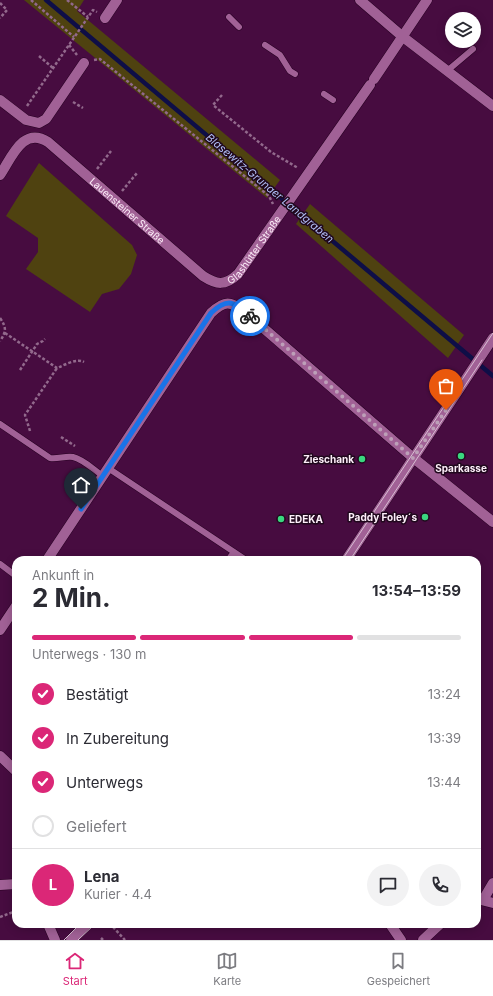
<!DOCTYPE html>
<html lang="de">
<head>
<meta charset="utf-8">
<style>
	:root { --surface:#fff; --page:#f2f2f3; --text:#2b2b33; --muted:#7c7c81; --line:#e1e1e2; --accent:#db2777 }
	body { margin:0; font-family:Inter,sans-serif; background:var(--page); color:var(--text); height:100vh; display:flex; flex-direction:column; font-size:15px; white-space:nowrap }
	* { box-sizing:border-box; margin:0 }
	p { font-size:13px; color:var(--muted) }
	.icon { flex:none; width:22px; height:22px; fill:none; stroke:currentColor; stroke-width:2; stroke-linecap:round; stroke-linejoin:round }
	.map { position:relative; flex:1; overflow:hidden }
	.sheet { position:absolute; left:12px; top:556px; width:469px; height:372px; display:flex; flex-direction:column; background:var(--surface); border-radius:12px; box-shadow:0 2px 10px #0003 }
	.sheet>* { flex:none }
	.controls { position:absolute; left:445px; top:12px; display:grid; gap:8px }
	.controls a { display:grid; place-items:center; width:36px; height:36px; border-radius:50%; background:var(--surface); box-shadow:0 2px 10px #0003; font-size:20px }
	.pin { position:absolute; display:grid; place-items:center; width:34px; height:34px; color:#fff; margin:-41px -17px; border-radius:50% 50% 50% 0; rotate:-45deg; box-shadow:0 0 4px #0007 }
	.pin .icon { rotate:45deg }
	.courier { position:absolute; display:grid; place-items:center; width:40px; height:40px; margin:-20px; border:3px solid #1a73e8; border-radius:50%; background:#fff; color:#222; box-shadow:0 1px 5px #0007 }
	.summary em { font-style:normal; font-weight:700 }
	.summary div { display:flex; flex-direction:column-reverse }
	.summary { display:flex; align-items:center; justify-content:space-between; height:68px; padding:0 20px }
	h1 { font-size:26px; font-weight:700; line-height:30px }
	.bar { display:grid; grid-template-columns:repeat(4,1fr); gap:6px 4px; align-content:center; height:48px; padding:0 20px }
	.bar i { height:5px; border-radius:3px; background:var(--line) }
	.bar .selected { background:var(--accent) }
	.bar p { grid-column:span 4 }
	.line { display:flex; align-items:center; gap:10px; padding:0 20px; border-top:1px solid var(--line) }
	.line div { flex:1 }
	.round { display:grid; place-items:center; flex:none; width:42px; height:42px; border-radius:21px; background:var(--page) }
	ol { padding:0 20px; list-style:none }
	li { display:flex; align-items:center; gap:12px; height:44px }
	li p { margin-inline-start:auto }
	li .icon { padding:4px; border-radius:50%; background:var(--accent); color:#fff; stroke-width:4 }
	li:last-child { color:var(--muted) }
	li i { width:22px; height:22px; border:2px solid var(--line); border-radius:50% }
	.dock { display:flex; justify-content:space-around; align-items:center; height:56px; border-top:1px solid var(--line); background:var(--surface); font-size:11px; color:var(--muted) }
	.dock a { display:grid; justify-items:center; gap:2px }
	.dock .selected { color:var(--accent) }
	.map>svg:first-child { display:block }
</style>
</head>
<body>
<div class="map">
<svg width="493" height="940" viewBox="0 0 493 940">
	<rect width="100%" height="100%" fill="#470c40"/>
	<path fill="#4f4210" d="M24,0H84L77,11L280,180L267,198Z
		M39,163L132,245L137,255L131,274L119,289L102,294L90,312L26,269L38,252V238L6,216Z
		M310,204L464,335L448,358L296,224Z"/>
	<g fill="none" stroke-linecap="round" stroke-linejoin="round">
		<path stroke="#0e0e47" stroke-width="4.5" d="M46,0L493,376"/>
		<defs>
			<path id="lane" d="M229,17L239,27
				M265,45L280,55L290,71L295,74
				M447,71L473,49
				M324,94L333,100
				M0,424L50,458C58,459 65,456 73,457C83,459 94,470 103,476
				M108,468L246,560
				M228,560L234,552
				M0,564L16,576"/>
			<g id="street">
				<path d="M360,0L403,37L493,106"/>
				<path d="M105,18L117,0"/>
				<path d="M374,79L427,0"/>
				<path d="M0,100L26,120L39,123L46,119L84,63"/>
				<path id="s1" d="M0,175C12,157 23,126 48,142L203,276C217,285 225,286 238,274L370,85"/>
				<path d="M47,560L211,313C225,300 230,301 245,312L411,456L493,522"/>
				<path d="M0,630L16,606"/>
				<path d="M0,756L16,771"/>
				<path d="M483,900L493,883"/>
				<path d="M390,924L401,940"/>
				<path d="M423,940L440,924"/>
			</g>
			<path id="secondary" d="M346,560L493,338
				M0,885L16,884
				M477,899L493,903
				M48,924L55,940
				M71,940L87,924"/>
		</defs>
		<use href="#lane" stroke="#270022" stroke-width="7"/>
		<use href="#street" stroke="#270022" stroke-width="11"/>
		<use href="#secondary" stroke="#270022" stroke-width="11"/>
		<path stroke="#92698c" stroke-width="2.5" stroke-dasharray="3 2" stroke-linecap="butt" d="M31,0L74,37
			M67,0L88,17
			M0,3L7,10L0,18
			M69,45L77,55
			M39,56L53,68
			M94,60L100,59L269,196L273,204
			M222,95L213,105L271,152L298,168
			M73,102L83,108
			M27,106L93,10L97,12
			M97,169L111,151
			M122,191L137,173
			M0,318C7,328 6,332 0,341
			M5,333L57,368C65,365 76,358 84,362
			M20,370L37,344L43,341L45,339
			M30,431L25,415L57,368
			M61,437L75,446
			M0,917L16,911
			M113,927L125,940
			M101,938L103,940"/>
		<use href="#lane" stroke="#a16196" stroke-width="6"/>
		<use href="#street" stroke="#a16196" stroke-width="10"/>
		<use href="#secondary" stroke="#a16196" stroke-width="10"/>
		<path stroke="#d8bfd3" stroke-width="1" d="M342,560L493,333
			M350,560L482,360
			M64,940L80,924
			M78,940L95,924"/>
	</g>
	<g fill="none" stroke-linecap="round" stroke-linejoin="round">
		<path stroke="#bd9fb8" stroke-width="4" stroke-dasharray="0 7.2" d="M250,316L413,458L446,410"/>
		<path stroke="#1a73e8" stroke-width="5" d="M81,509L211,313C228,297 234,302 250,316"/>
	</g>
	<g fill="#3ad77f" stroke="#20081d" stroke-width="1.5">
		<circle cx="461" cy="456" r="4"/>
		<circle cx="362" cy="459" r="4"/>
		<circle cx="425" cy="517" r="4"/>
		<circle cx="281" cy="519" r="4"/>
	</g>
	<g text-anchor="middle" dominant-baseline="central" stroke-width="3" stroke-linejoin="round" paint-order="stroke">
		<g font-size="10" fill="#fdeef9" stroke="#20081d">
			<text stroke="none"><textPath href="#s1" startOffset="172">Lauensteiner Straße</textPath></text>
			<text stroke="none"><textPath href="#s1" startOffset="340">Glashütter Straße</textPath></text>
		</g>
		<g font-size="10" font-weight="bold" fill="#fdeef9" stroke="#20081d" text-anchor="end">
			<text x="354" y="459">Zieschank</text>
			<text x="461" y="468" text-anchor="middle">Sparkasse</text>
			<text x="417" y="517">Paddy Foley´s</text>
			<text x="289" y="519" text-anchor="start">EDEKA</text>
		</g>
		<g font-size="11" font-style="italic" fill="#b0bef5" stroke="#20081d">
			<text transform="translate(270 188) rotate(40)">Blasewitz‐Grunaer Landgraben</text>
		</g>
	</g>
</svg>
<div class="controls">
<a><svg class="icon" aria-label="layers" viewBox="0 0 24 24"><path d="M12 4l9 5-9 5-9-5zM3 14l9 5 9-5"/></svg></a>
</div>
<div class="pin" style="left:446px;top:410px;background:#ea580c"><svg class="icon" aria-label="bag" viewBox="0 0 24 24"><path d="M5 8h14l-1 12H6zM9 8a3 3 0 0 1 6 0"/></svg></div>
<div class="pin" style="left:81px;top:509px;background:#1f2937"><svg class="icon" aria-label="home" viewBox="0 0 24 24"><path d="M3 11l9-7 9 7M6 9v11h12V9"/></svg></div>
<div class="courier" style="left:250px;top:316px"><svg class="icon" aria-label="bike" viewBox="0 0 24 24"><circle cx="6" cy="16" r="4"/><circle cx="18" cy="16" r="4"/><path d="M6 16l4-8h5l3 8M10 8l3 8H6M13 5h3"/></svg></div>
<section class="sheet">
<div class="summary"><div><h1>2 Min.</h1><p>Ankunft in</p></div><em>13:54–13:59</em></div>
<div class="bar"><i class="selected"></i><i class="selected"></i><i class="selected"></i><i></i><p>Unterwegs · 130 m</p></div>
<ol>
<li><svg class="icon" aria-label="check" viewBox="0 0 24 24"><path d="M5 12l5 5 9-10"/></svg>Bestätigt<p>13:24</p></li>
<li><svg class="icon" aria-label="check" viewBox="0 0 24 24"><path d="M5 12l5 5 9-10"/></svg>In Zubereitung<p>13:39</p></li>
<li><svg class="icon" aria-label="check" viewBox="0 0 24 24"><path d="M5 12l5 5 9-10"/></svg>Unterwegs<p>13:44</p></li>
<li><i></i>Geliefert</li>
</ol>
<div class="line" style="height:72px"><b class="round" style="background:var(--accent);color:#fff">L</b><div><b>Lena</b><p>Kurier · 4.4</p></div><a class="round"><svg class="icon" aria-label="chat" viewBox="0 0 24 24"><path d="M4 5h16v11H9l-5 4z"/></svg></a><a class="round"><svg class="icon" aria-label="phone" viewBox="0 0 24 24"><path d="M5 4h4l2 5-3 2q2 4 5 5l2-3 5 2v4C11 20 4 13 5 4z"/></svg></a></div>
</section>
</div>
<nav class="dock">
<a class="selected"><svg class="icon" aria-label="home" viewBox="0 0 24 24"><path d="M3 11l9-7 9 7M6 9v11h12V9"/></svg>Start</a>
<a><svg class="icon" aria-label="map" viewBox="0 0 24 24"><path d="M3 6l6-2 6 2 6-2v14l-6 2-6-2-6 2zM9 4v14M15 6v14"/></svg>Karte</a>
<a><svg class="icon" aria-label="saved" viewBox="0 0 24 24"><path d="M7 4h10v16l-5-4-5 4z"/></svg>Gespeichert</a>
</nav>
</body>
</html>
